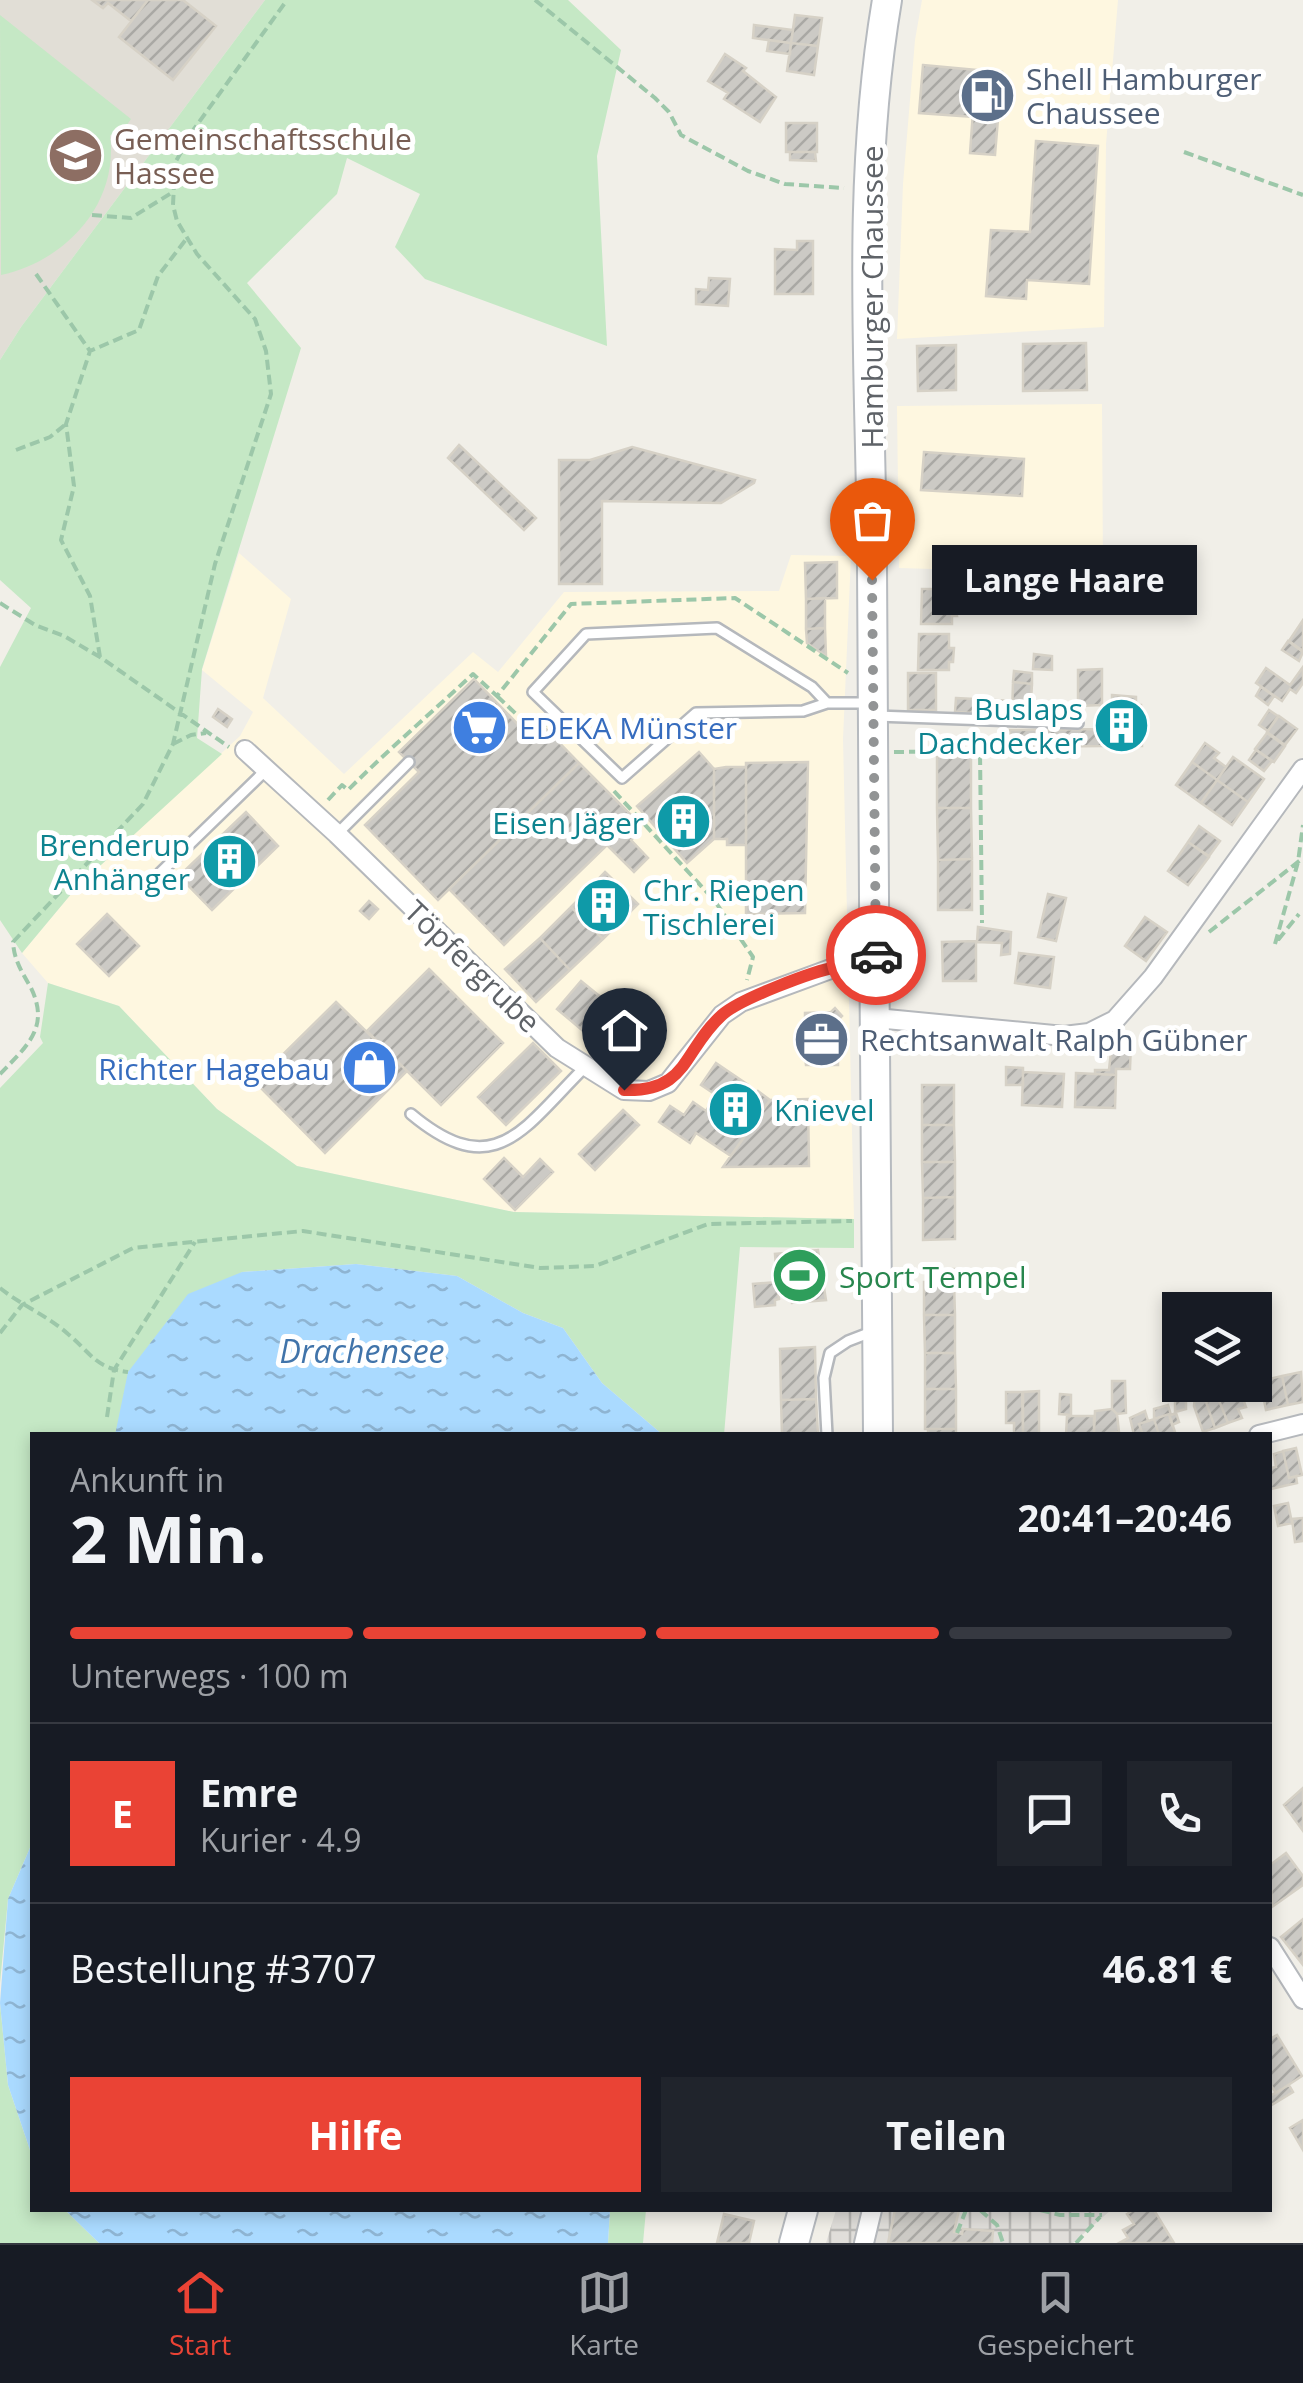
<!DOCTYPE html>
<html lang="de">
<head>
<meta charset="utf-8">
<style>
	:root { --surface:#171b24; --page:#20242c; --text:#f1f3f6; --muted:#9ea1a6; --line:#363941; --accent:#ea4335 }
	body { margin:0; font-family:"Open Sans",sans-serif; background:var(--page); color:var(--text); height:100vh; display:flex; flex-direction:column; font-size:38px; white-space:nowrap }
	* { box-sizing:border-box; margin:0 }
	p { font-size:32px; color:var(--muted) }
	.icon { flex:none; width:55px; height:55px; fill:none; stroke:currentColor; stroke-width:2; stroke-linecap:round; stroke-linejoin:round }
	.map { position:relative; flex:1; overflow:hidden }
	.drawer { position:absolute; left:30px; top:1432px; width:1242px; height:780px; display:flex; flex-direction:column; background:var(--surface); border-radius:0px; box-shadow:0 5px 15px #0003 }
	.drawer>* { flex:none }
	.buttons { position:absolute; left:1162px; top:1292px; display:grid; gap:20px }
	.buttons a { display:grid; place-items:center; width:110px; height:110px; border-radius:0px; background:var(--surface); box-shadow:0 5px 15px #0003; font-size:50px }
	.pin { position:absolute; display:grid; place-items:center; width:85px; height:85px; color:#fff; margin:-102px -42px; border-radius:50% 50% 50% 0; rotate:-45deg; box-shadow:0 0 10px #0007 }
	.pin .icon { rotate:45deg }
	.courier { position:absolute; display:grid; place-items:center; width:100px; height:100px; margin:-50px; border:8px solid #ea4335; border-radius:50%; background:#fff; color:#222; box-shadow:0 2px 12px #0007 }
	.bubble { position:absolute; height:70px; border-radius:0px; background:var(--surface); box-shadow:0 5px 15px #0003; font-size:32px; font-weight:700; line-height:70px; text-align:center }
	.summary em { font-style:normal; font-weight:700 }
	.summary div { display:flex; flex-direction:column-reverse }
	.summary { display:flex; align-items:center; justify-content:space-between; height:170px; padding:0 40px }
	h1 { font-size:65px; font-weight:700; line-height:75px }
	.bar { display:grid; grid-template-columns:repeat(4,1fr); gap:15px 10px; align-content:center; height:120px; padding:0 40px }
	.bar i { height:12px; border-radius:8px; background:var(--line) }
	.bar .active { background:var(--accent) }
	.bar p { grid-column:span 4 }
	.line { display:flex; align-items:center; gap:25px; padding:0 40px; border-top:2px solid var(--line) }
	.line div { flex:1 }
	.round { display:grid; place-items:center; flex:none; width:105px; height:105px; border-radius:0px; background:var(--page) }
	.cta { display:flex; gap:20px; margin-top:auto; padding:20px 40px }
	.cta a { flex:1; height:115px; border-radius:0px; background:var(--accent); color:#fff; font-size:40px; font-weight:700; line-height:115px; text-align:center }
	.cta a+a { background:var(--page); color:var(--text) }
	.tab-bar { display:flex; justify-content:space-around; align-items:center; height:140px; border-top:2px solid var(--line); background:var(--surface); font-size:28px; color:var(--muted) }
	.tab-bar a { display:grid; justify-items:center; gap:5px }
	.tab-bar .active { color:var(--accent) }
	.map>svg:first-child { display:block }
</style>
</head>
<body>
<div class="map">
<svg width="1303" height="2243" viewBox="0 0 1303 2243">
	<defs>
		<pattern id="industrial-grid" width="8" height="8" patternUnits="userSpaceOnUse" patternTransform="scale(2.5)"><rect width="8" height="8" fill="#e0deda"/><path d="M0 4h8M4 0v8" fill="none" stroke="#b9b8b5"/></pattern>
		<pattern id="water-ripples" width="26" height="14" patternUnits="userSpaceOnUse" patternTransform="scale(2.5)"><rect width="26" height="14" fill="#aadaff"/><path d="M2 4q2-2 4 0t4 0M15 11q2-2 4 0t4 0" fill="none" stroke="#8eb4d2"/></pattern>
		<pattern id="building-hatch" width="6" height="6" patternUnits="userSpaceOnUse" patternTransform="scale(2.5)"><rect width="6" height="6" fill="#cccac5"/><path d="M-1 1l2-2M0 6l6-6M5 7l2-2" fill="none" stroke="#a9a8a4"/></pattern>
	</defs>
	<rect width="100%" height="100%" fill="#f1efe8"/>
	<path fill="#fef7e0" d="M922,0H1118L1106,144L1104,327L897,339L903,184L915,40Z
		M1102,404L1103,574L899,568L897,406Z
		M239,553L291,599L263,698L344,774L473,652L498,672L564,592L779,591L791,555L851,556L843,739L854,1219L514,1212L297,1166L217,1109L119,1006L48,983L22,953L77,887L240,736L253,712L202,670Z"/>
	<path fill="url(#industrial-grid)" d="M836,2210H1111L1073,2243H826Z"/>
	<path fill="#e1ded6" d="M0,0H265L21,327L0,360Z"/>
	<path fill="#c5e8c5" d="M265,0H568L621,50L597,156L607,346L425,279L395,247L420,194L347,158L337,194L247,283L301,348L202,669L197,738L222,754L77,887L22,953L0,920V667L31,608L0,580V360L21,327Z
		M0,15L131,119L117,139L110,135C119,204 66,261 1,275Z
		M48,983L119,1006L217,1109L297,1166L514,1212L854,1219V1248L740,1247L724,1435H663L602,1383L563,1328L523,1313L457,1276L356,1264L242,1272L115,1435H32V1843L8,1899L0,1983V1088L43,1043L40,1037Z
		M0,2003L8,2085L32,2156V2210H65L99,2243H0Z
		M610,2210H646L643,2243H608Z"/>
	<path fill="url(#water-ripples)" d="M356,1264L457,1276L523,1313L563,1328L602,1383L663,1435H115L128,1372L188,1294L242,1272Z
		M32,1843V2156L8,2085L0,2003L8,1899Z
		M65,2210H610L608,2243H99Z"/>
	<path fill="url(#building-hatch)" stroke="#d6d1c6" stroke-width="2.5" d="M92,0H148L131,21L108,3L103,8Z
		M148,0H183L216,26L173,80L119,37Z
		M795,15L822,18L818,46L791,43Z
		M754,25L793,30L791,43L753,38Z
		M769,40L791,43L790,54L767,51Z
		M791,43L818,46L814,75L787,71Z
		M725,54L746,68L743,71L776,97L760,122L724,99L728,93L708,81Z
		M923,65L976,70L973,117L919,113Z
		M976,70L1002,72L995,155L970,153Z
		M786,123H817V152H786Z
		M1036,141L1098,146L1089,284L1027,280L1026,299L986,296L991,230L1030,232Z
		M790,152H815L816,161L790,160Z
		M797,241H813V294H775V249L797,250Z
		M709,278L730,279L728,306L696,304V289L708,290Z
		M1086,343L1087,390L1023,391V344Z
		M956,345V390L918,391L917,346Z
		M459,445L536,518L524,530L448,458Z
		M632,447L755,480L754,483L721,503L602,501V584H559V460H590Z
		M924,452L1024,459L1022,496L921,490Z
		M837,562V598L806,599L805,563Z
		M922,589H952L957,616H952V624H921Z
		M825,598V628L806,629V599Z
		M1303,620V651L1289,641Z
		M825,628L826,656L807,643L806,629Z
		M919,634H949V648H954L953,662H949V670H918Z
		M1288,641L1303,652L1299,661L1282,650Z
		M1034,654L1052,656V670L1033,669Z
		M1303,667V683L1296,693L1290,689L1282,701L1256,683L1266,668L1290,685Z
		M1102,669V705L1078,706V670Z
		M1014,671L1032,673V684L1013,682Z
		M908,673H936V710H908Z
		M474,679L532,739L544,727L579,763L438,900L365,825L419,772L399,752Z
		M1013,682L1032,684L1030,716L1012,715Z
		M1261,687L1274,696L1268,705L1256,696Z
		M1112,695L1136,697V705H1112Z
		M956,698L1012,701L1011,715L955,712Z
		M1102,705H1141L1142,746H1103Z
		M218,709L232,719L227,727L213,717Z
		M1269,710L1278,716L1268,731L1259,725Z
		M1279,716L1297,729L1285,745L1267,732Z
		M1102,729V746L1010,747V730Z
		M1267,733L1285,746L1274,762L1255,749Z
		M1205,743L1219,753L1214,758L1226,767L1217,780L1192,762Z
		M1256,750L1272,761L1264,771L1249,760Z
		M699,752L714,769V839L687,863L637,806Z
		M937,757H971V808H937Z
		M1233,757L1264,779L1248,802L1217,780Z
		M808,762L805,913L746,914V763Z
		M1192,762L1217,780L1201,803L1176,785Z
		M579,763L630,814L627,817L640,831L631,840L648,858L634,872L607,845L504,945L449,889Z
		M726,767H746V845H727V839H714V769Z
		M1217,780L1248,802L1232,825L1201,803Z
		M937,808H971L972,859L938,860Z
		M246,812L278,846L212,910L179,876Z
		M1199,826L1220,841L1209,856L1188,842Z
		M1188,842L1209,857L1188,885L1168,871Z
		M972,859V910H938V860Z
		M605,872L638,904L603,939L571,907Z
		M1048,894L1066,898L1056,941L1038,937Z
		M369,901L378,909L369,919L360,911Z
		M571,907L603,939L570,970L540,938Z
		M107,914L139,946L109,976L77,944Z
		M1145,917L1167,932L1146,961L1125,946Z
		M978,927L1011,932L1010,954L1001,955L1002,943L977,942Z
		M540,938L570,970L536,1002L505,969Z
		M976,941V981H943L942,942Z
		M1019,953L1054,957L1050,988L1015,983Z
		M429,969L503,1043L441,1105L367,1031Z
		M581,981L613,1007L589,1036L557,1009Z
		M336,1002L407,1071L325,1153L255,1082Z
		M613,1007L649,1038L625,1066L589,1036Z
		M835,1008L842,1016L838,1020V1065H806L802,1030H805V1013L831,1012Z
		M1112,1042L1131,1043L1130,1069H1116V1075L1095,1074V1070H1109Z
		M533,1043L561,1071L506,1125L478,1097Z
		M716,1063L747,1084L737,1100L747,1107L758,1091L770,1100L731,1156L696,1133L690,1143L659,1122L670,1106L684,1115L693,1102L706,1111L716,1095L701,1085Z
		M1006,1067L1023,1068V1085H1006Z
		M1023,1072L1064,1074L1062,1107L1022,1105Z
		M1076,1073L1116,1075L1115,1108L1075,1107Z
		M922,1085H954V1125H922Z
		M808,1099L809,1166L723,1167L770,1100Z
		M623,1110L639,1125L595,1170L579,1154Z
		M922,1125H954L955,1162H922Z
		M504,1158L523,1177L540,1159L553,1172L515,1210L484,1179Z
		M922,1162H955V1197L923,1198Z
		M955,1197V1239L923,1240V1198Z
		M818,1250L826,1300L792,1303L791,1292L778,1293L775,1254Z
		M954,1269V1282H928V1270Z
		M777,1282L779,1299L775,1300V1305L755,1307L753,1284Z
		M924,1282H954L955,1315H924Z
		M924,1315H955V1353H925Z
		M815,1347L816,1399L781,1400L780,1349Z
		M925,1353H955L956,1389H925Z
		M1301,1372L1303,1402L1288,1405L1282,1376Z
		M1282,1376L1288,1405L1266,1410L1260,1381Z
		M1112,1381H1125L1126,1413L1117,1414L1112,1409Z
		M1196,1385H1218V1398L1206,1402L1215,1428L1203,1432L1194,1406Z
		M925,1389H956V1429H925Z
		M1175,1390L1186,1391V1409L1175,1412Z
		M1240,1390L1246,1407L1238,1409L1242,1418L1228,1423L1218,1398Z
		M1039,1391V1435H1023V1392Z
		M1006,1392H1022L1023,1435H1014V1423H1006Z
		M1060,1394L1071,1395V1415L1059,1414Z
		M1218,1398L1228,1423L1215,1428L1206,1402Z
		M816,1399L818,1435H782L781,1400Z
		M1168,1405L1171,1415L1176,1413L1179,1422L1172,1425L1169,1414L1154,1419V1409Z
		M1112,1409L1117,1414L1119,1432L1094,1435L1095,1411Z
		M1145,1411L1148,1421L1139,1424L1143,1435H1134L1130,1418Z
		M1169,1414L1176,1435H1159L1154,1419Z
		M1067,1416H1094V1435H1066Z
		M1154,1419L1159,1435H1143L1139,1424Z
		M928,1429H956V1435H928Z
		M1296,1448L1302,1475L1289,1478L1283,1451Z
		M1283,1451L1289,1478L1296,1476L1297,1483L1271,1489L1270,1468L1276,1467L1274,1454Z
		M1288,1503L1292,1523L1278,1526L1274,1506Z
		M1303,1518V1541L1295,1542L1292,1519Z
		M1303,1788V1831L1284,1805Z
		M1286,1853L1303,1876V1885L1272,1907L1270,1865Z
		M1303,1919V1965L1281,1937Z
		M1277,2035L1302,2076L1276,2093L1270,2084V2039Z
		M1289,2085L1293,2092L1270,2106V2096Z
		M1303,2120V2150L1290,2128Z
		M895,2210H959L954,2232L962,2234L963,2229L993,2231L992,2243H888Z
		M1133,2210H1154L1174,2243H1119L1128,2238L1123,2230L1134,2224L1127,2214Z
		M724,2214L754,2221L749,2243H717Z"/>
	<g fill="none" stroke-linecap="round" stroke-linejoin="round">
		<defs>
			<path id="service" d="M827,703L812,687L717,628L586,634L533,692L622,778L696,713L803,711L827,703H867
				M876,716L1078,723
				M337,834L409,762
				M160,873L267,769
				M411,1114C496,1185 524,1127 586,1066
				M827,1435L824,1378L830,1353L848,1341L874,1331"/>
			<path id="minor" d="M245,750L337,834L557,1048L624,1090L649,1091L668,1083L722,1015L741,1002L836,967L876,966
				M876,1018L1064,1036L1089,1033L1115,1020L1153,977L1303,769
				M1259,1435L1303,1424
				M1270,1947L1303,1999
				M864,2243L872,2210"/>
			<path id="secondary" d="M878,1435C875,1145 874,856 872,566C871,375 855,190 887,0
				M794,2243L803,2210"/>
		</defs>
		<use href="#service" stroke="#b5b8bc" stroke-width="14"/>
		<use href="#minor" stroke="#b5b8bc" stroke-width="22"/>
		<use href="#secondary" stroke="#b6babf" stroke-width="32"/>
		<path stroke="#9cc7a9" stroke-width="4" stroke-dasharray="10 5" stroke-linecap="butt" d="M535,0L655,98L669,112L681,135L748,171L785,184L844,188
			M1184,152L1303,195
			M92,215L131,218L173,192
			M36,274L90,351
			M16,450L50,437L66,424
			M0,603L35,625L64,636L100,657L229,747
			M100,657L90,596L61,540L74,486L66,424L90,351L139,330L158,276L187,238
			M497,696L533,730L546,725
			M173,744L191,735L206,733
			M894,752L980,751L982,923
			M614,791L714,900L753,957L747,980
			M328,800L342,785L348,790C389,749 431,713 473,674L497,696L571,604L735,598L848,673
			M1209,932L1303,858
			M1278,940L1299,914
			M1275,944L1298,862L1303,825
			M0,1074C27,1046 51,1027 30,986C21,971 14,959 13,942L143,804L173,744L215,564L271,394L266,351L255,319L197,254L177,221L173,205L175,163L194,129L287,0
			M0,1288C21,1305 48,1316 68,1334C91,1353 95,1368 128,1372
			M0,1333L22,1305L133,1248L303,1231L540,1268L595,1266L708,1224L852,1221
			M107,1417L114,1370L195,1242
			M980,2210L997,2225L1003,2243
			M1040,2210L1060,2215H1102
			M957,2233L966,2210
			M1076,2243L1100,2217"/>
		<use href="#service" stroke="#fff" stroke-width="9"/>
		<use href="#minor" stroke="#fff" stroke-width="18"/>
		<use href="#secondary" stroke="#fff" stroke-width="28"/>
	</g>
	<g fill="none" stroke-linecap="round" stroke-linejoin="round">
		<path stroke="#929495" stroke-width="10" stroke-dasharray="0 18" d="M872,580L876,955"/>
		<path stroke="#ea4335" stroke-width="12" d="M624,1090C689,1092 682,1051 722,1015C740,999 813,971 837,967C850,965 864,966 876,966V955"/>
	</g>
	<defs>
		<symbol id="fuel-disc" viewBox="-11 -11 22 22"><circle r="9.5" fill="#5c6f8a" stroke="#fff"/><path d="M-5.5-6h7V0h2V4h1.3V-2.5L3-4.5l.8-.8L6-3V5H2.5V1h-1V6h-7ZM-4.2-4.7v3.2H.2V-4.7Z" fill="#fff"/></symbol>
		<symbol id="school-disc" viewBox="-11 -11 22 22"><circle r="9.5" fill="#8d6e63" stroke="#fff"/><path d="M0-5L7-2L0 1L-7-2ZM-4 1L0 2.5L4 1V4Q0 6-4 4Z" fill="#fff"/></symbol>
		<symbol id="building-disc" viewBox="-11 -11 22 22"><circle r="9.5" fill="#0f9aa8" stroke="#fff"/><path d="M-4-6H4V6H1V3H-1V6H-4ZM-2.5-4.3h1.7v1.8h-1.7ZM.8-4.3h1.7v1.8H.8ZM-2.5-1h1.7V.8h-1.7ZM.8-1h1.7V.8H.8Z" fill="#fff"/></symbol>
		<symbol id="supermarket-disc" viewBox="-11 -11 22 22"><circle r="9.5" fill="#3f7fe0" stroke="#fff"/><path d="M-6-5.5h2.5l.6 2H6L4.5 2H-2.5L-4.4-4H-6ZM-1.5 3.2a1.3 1.3 0 1 0 .1 0ZM3 3.2a1.3 1.3 0 1 0 .1 0Z" fill="#fff"/></symbol>
		<symbol id="office-disc" viewBox="-11 -11 22 22"><circle r="9.5" fill="#5c6f8a" stroke="#fff"/><path d="M-6-3h4V-5.5h4V-3h4V5H-6ZM-1-4.5V-3h2v-1.5ZM-6 0V1H6V0Z" fill="#fff"/></symbol>
		<symbol id="shop-disc" viewBox="-11 -11 22 22"><circle r="9.5" fill="#3f7fe0" stroke="#fff"/><path d="M-5-2.5h2.3a2.7 3.5 0 0 1 5.4 0H5L5.5 6h-11ZM-1.5-2.5h3a1.5 2.3 0 0 0-3 0Z" fill="#fff"/></symbol>
		<symbol id="stadium-disc" viewBox="-11 -11 22 22"><circle r="9.5" fill="#2e9e5b" stroke="#fff"/><path d="M0-5a6.5 5 0 1 0 0 10a6.5 5 0 1 0 0-10ZM-3.5-1.8h7v3.6h-7Z" fill="#fff"/></symbol>
	</defs>
	<g fill-rule="evenodd">
		<use href="#fuel-disc" x="956" y="64" width="63" height="63"/>
		<use href="#school-disc" x="44" y="124" width="63" height="63"/>
		<use href="#building-disc" x="1090" y="694" width="63" height="63"/>
		<use href="#supermarket-disc" x="448" y="696" width="63" height="63"/>
		<use href="#building-disc" x="652" y="790" width="63" height="63"/>
		<use href="#building-disc" x="198" y="830" width="63" height="63"/>
		<use href="#building-disc" x="572" y="874" width="63" height="63"/>
		<use href="#office-disc" x="790" y="1008" width="63" height="63"/>
		<use href="#shop-disc" x="338" y="1036" width="63" height="63"/>
		<use href="#building-disc" x="704" y="1078" width="63" height="63"/>
		<use href="#stadium-disc" x="768" y="1244" width="63" height="63"/>
	</g>
	<g text-anchor="middle" dominant-baseline="central" stroke-width="10" stroke-linejoin="round" paint-order="stroke">
		<g font-size="30" fill="#4e5e75" stroke="#fff" text-anchor="start">
			<text x="1026" y="78">Shell Hamburger<tspan x="1026" dy="34">Chaussee</tspan></text>
			<text x="860" y="1039">Rechtsanwalt Ralph Gübner</text>
		</g>
		<g font-size="30" fill="#785e54" stroke="#fff" text-anchor="start">
			<text x="114" y="138">Gemeinschaftsschule<tspan x="114" dy="34">Hassee</tspan></text>
		</g>
		<g font-size="30" fill="#5f6368" stroke="#fff">
			<text transform="translate(871 297) rotate(-90)">Hamburger Chaussee</text>
			<text transform="translate(473 966) rotate(44)">Töpfergrube</text>
		</g>
		<g font-size="30" fill="#0d838f" stroke="#fff" text-anchor="end">
			<text x="1083" y="708">Buslaps<tspan x="1083" dy="34">Dachdecker</tspan></text>
			<text x="644" y="822">Eisen Jäger</text>
			<text x="190" y="844">Brenderup<tspan x="190" dy="34">Anhänger</tspan></text>
			<text x="643" y="889" text-anchor="start">Chr. Riepen<tspan x="643" dy="34">Tischlerei</tspan></text>
			<text x="774" y="1109" text-anchor="start">Knievel</text>
		</g>
		<g font-size="30" fill="#366cbe" stroke="#fff" text-anchor="start">
			<text x="519" y="727">EDEKA Münster</text>
			<text x="330" y="1068" text-anchor="end">Richter Hagebau</text>
		</g>
		<g font-size="30" fill="#27864d" stroke="#fff" text-anchor="start">
			<text x="839" y="1276">Sport Tempel</text>
		</g>
		<g font-size="32" font-style="italic" fill="#4174aa" stroke="#fff">
			<text x="362" y="1350">Drachensee</text>
		</g>
	</g>
</svg>
<div class="buttons">
<a><svg class="icon" aria-label="layers" viewBox="0 0 24 24"><path d="M12 4l9 5-9 5-9-5zM3 14l9 5 9-5"/></svg></a>
</div>
<div class="pin" style="left:872px;top:580px;background:#ea580c"><svg class="icon" aria-label="bag" viewBox="0 0 24 24"><path d="M5 8h14l-1 12H6zM9 8a3 3 0 0 1 6 0"/></svg></div>
<div class="pin" style="left:624px;top:1090px;background:#1f2937"><svg class="icon" aria-label="home" viewBox="0 0 24 24"><path d="M3 11l9-7 9 7M6 9v11h12V9"/></svg></div>
<div class="courier" style="left:876px;top:955px"><svg class="icon" aria-label="car" viewBox="0 0 24 24"><path d="M5 17H2v-5l4-1 3-4h7l3 4 3 1v5h-3M9 17h6M6 11h13"/><circle cx="7" cy="17" r="2"/><circle cx="17" cy="17" r="2"/></svg></div>
<div class="bubble" style="left:932px;top:545px;width:265px">Lange Haare</div>
<section class="drawer">
<div class="summary"><div><h1>2 Min.</h1><p>Ankunft in</p></div><em>20:41–20:46</em></div>
<div class="bar"><i class="active"></i><i class="active"></i><i class="active"></i><i></i><p>Unterwegs · 100 m</p></div>
<div class="line" style="height:180px"><b class="round" style="background:var(--accent);color:#fff">E</b><div><b>Emre</b><p>Kurier · 4.9</p></div><a class="round"><svg class="icon" aria-label="chat" viewBox="0 0 24 24"><path d="M4 5h16v11H9l-5 4z"/></svg></a><a class="round"><svg class="icon" aria-label="phone" viewBox="0 0 24 24"><path d="M5 4h4l2 5-3 2q2 4 5 5l2-3 5 2v4C11 20 4 13 5 4z"/></svg></a></div>
<div class="line" style="height:130px"><div>Bestellung #3707</div><b>46.81 €</b></div>
<div class="cta"><a>Hilfe</a><a>Teilen</a></div>
</section>
</div>
<nav class="tab-bar">
<a class="active"><svg class="icon" aria-label="home" viewBox="0 0 24 24"><path d="M3 11l9-7 9 7M6 9v11h12V9"/></svg>Start</a>
<a><svg class="icon" aria-label="map" viewBox="0 0 24 24"><path d="M3 6l6-2 6 2 6-2v14l-6 2-6-2-6 2zM9 4v14M15 6v14"/></svg>Karte</a>
<a><svg class="icon" aria-label="saved" viewBox="0 0 24 24"><path d="M7 4h10v16l-5-4-5 4z"/></svg>Gespeichert</a>
</nav>
</body>
</html>
